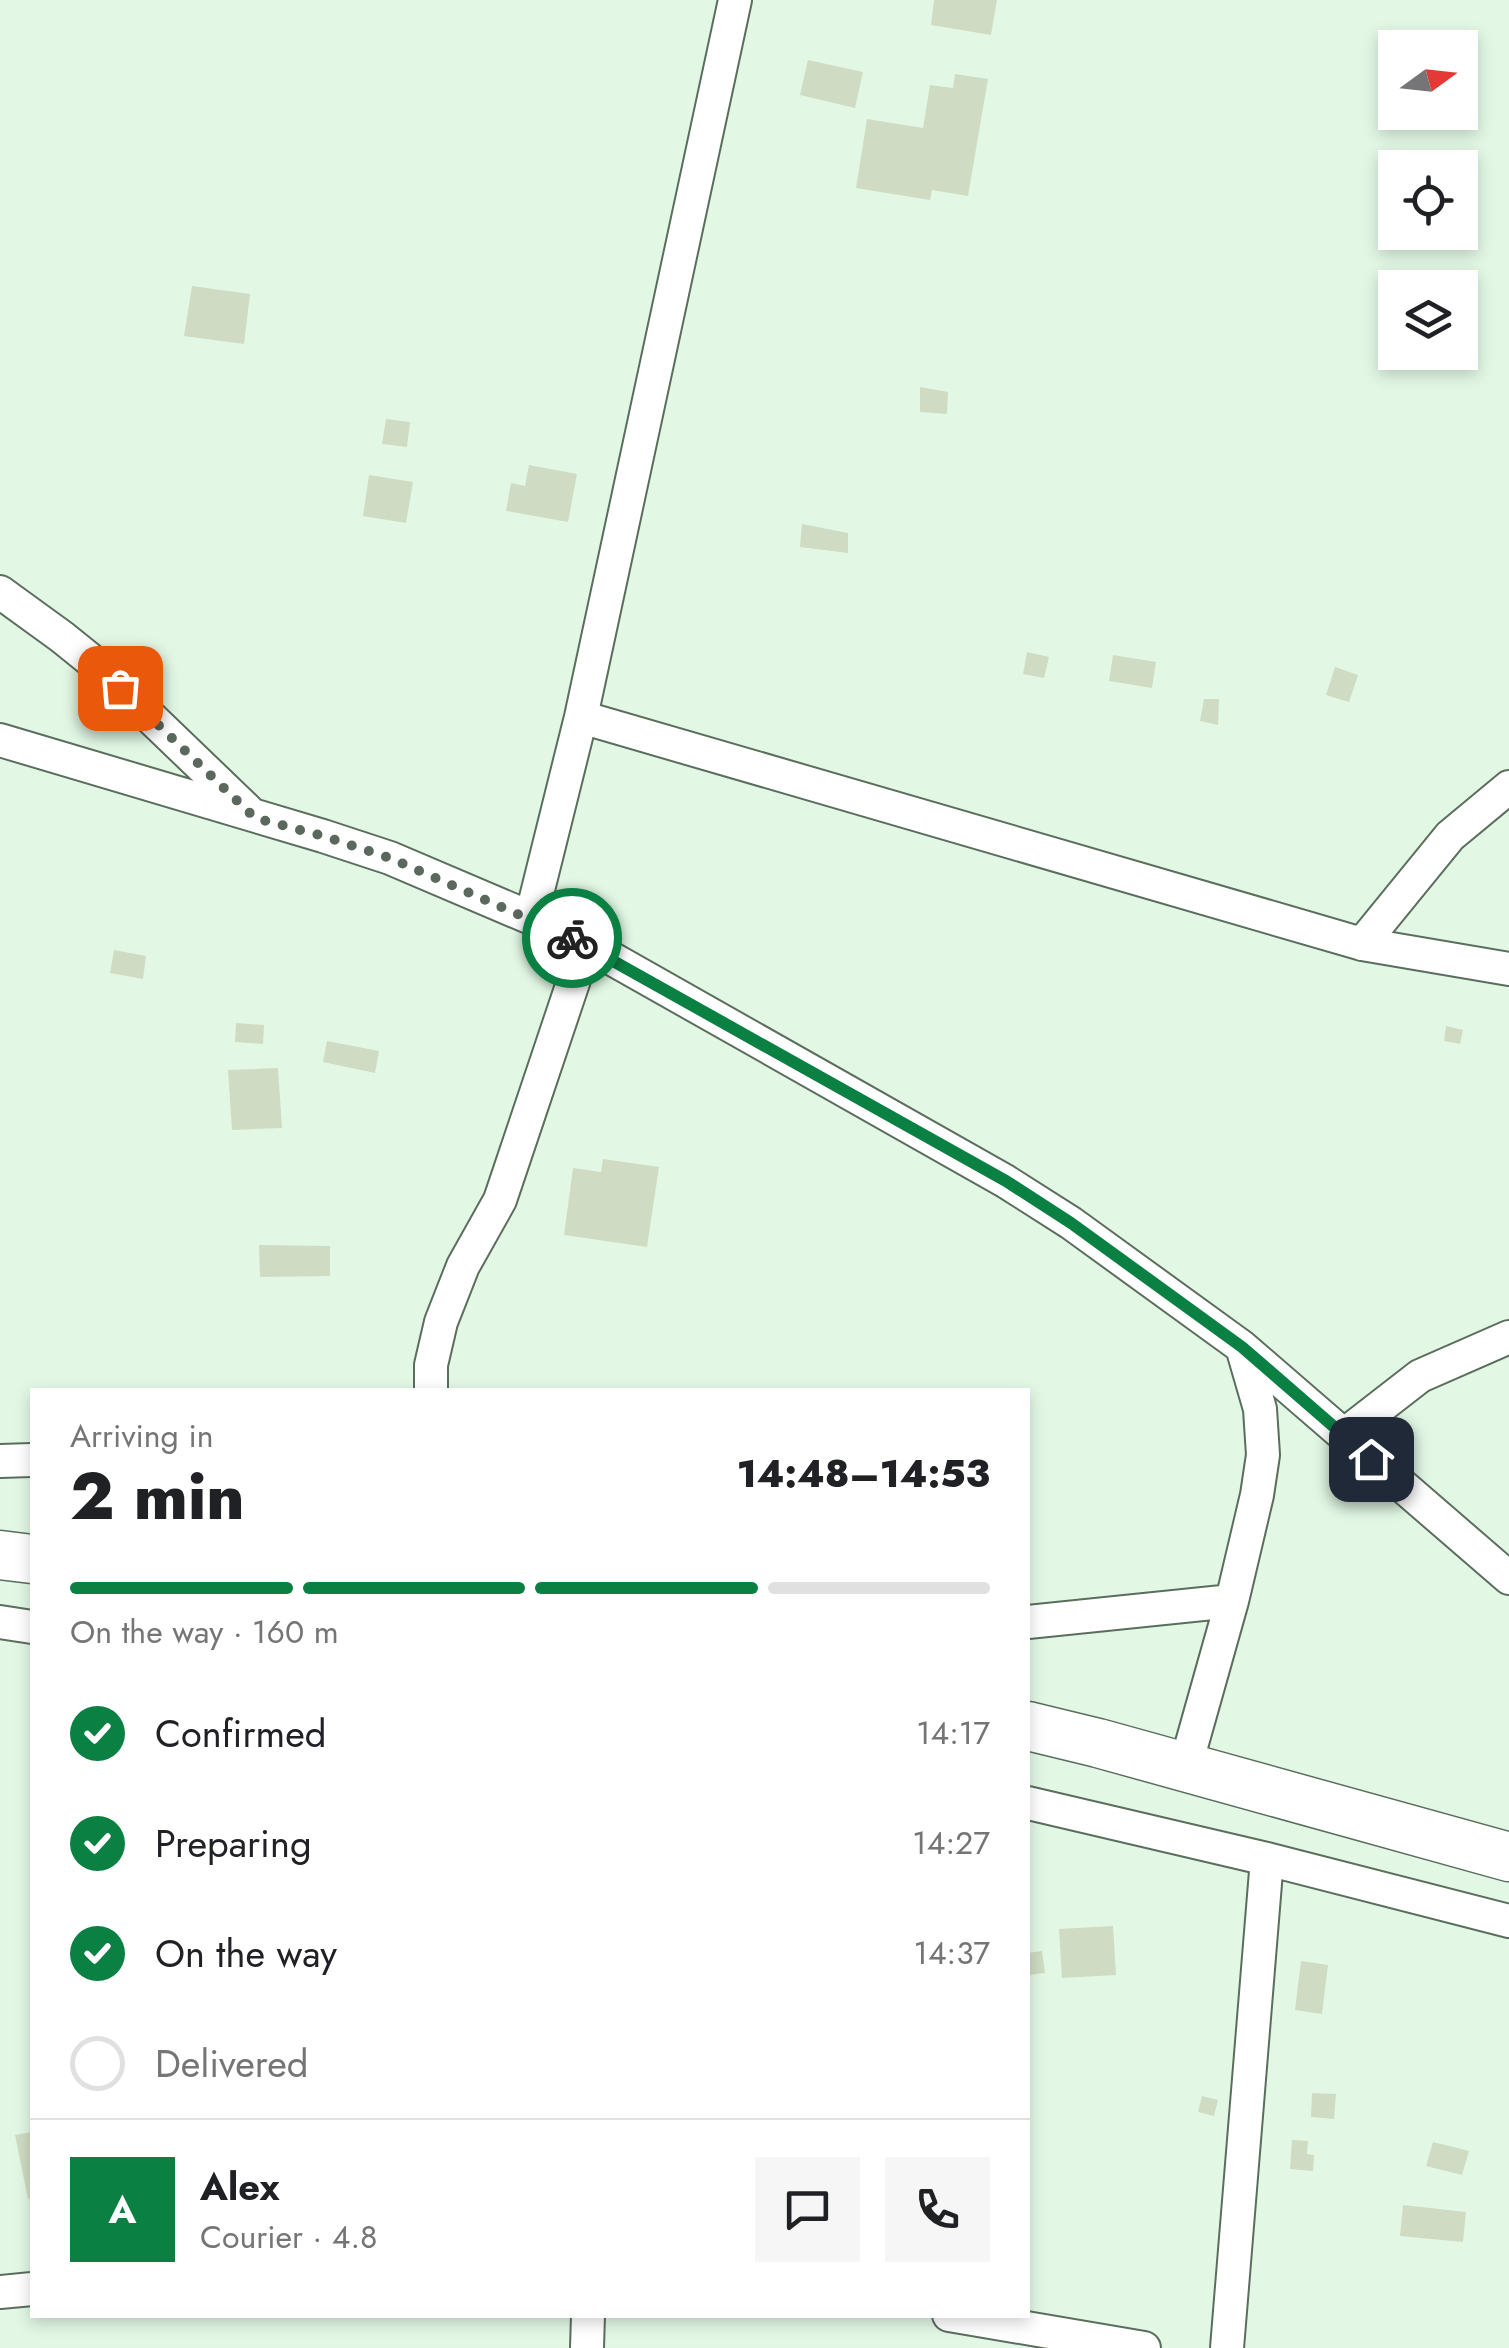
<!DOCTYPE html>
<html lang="en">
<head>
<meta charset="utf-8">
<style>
	:root { --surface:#fff; --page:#f6f6f6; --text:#202124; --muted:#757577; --line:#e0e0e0; --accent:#0b8043 }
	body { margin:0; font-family:Jost,sans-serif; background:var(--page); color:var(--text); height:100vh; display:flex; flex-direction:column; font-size:38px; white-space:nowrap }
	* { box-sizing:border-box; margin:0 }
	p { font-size:32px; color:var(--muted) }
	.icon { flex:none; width:55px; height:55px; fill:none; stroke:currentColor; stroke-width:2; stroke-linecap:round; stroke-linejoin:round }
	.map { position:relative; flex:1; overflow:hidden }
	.panel { position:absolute; left:30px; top:1388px; width:1000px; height:930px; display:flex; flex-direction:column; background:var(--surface); border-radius:0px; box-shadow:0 5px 15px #0003 }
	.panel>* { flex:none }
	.needle { width:65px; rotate:75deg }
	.controls { position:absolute; left:1378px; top:30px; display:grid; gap:20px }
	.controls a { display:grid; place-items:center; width:100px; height:100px; border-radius:0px; background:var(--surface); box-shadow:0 5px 15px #0003; font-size:50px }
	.pin { position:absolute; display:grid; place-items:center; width:85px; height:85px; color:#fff; margin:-42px; border-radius:20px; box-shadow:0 5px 15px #0006 }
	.courier { position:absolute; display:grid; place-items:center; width:100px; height:100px; margin:-50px; border:8px solid #0b8043; border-radius:50%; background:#fff; color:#222; box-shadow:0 2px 12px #0007 }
	.head em { font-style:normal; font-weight:800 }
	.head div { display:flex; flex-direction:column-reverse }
	.head { display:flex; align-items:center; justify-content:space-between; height:170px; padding:0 40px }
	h1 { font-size:65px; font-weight:800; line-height:75px }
	.bar { display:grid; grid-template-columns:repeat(4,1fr); gap:15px 10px; align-content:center; height:120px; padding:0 40px }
	.bar i { height:12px; border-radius:8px; background:var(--line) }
	.bar .current { background:var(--accent) }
	.bar p { grid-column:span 4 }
	.line { display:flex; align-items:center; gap:25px; padding:0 40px; border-top:2px solid var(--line) }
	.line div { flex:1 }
	.round { display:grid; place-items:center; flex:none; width:105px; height:105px; border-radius:0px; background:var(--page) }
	ol { padding:0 40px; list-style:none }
	li { display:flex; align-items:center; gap:30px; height:110px }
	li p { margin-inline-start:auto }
	li .icon { padding:10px; border-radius:50%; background:var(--accent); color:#fff; stroke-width:4 }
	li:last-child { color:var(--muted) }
	li i { width:55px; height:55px; border:5px solid var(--line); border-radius:50% }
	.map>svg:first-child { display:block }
</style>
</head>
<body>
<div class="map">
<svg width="1509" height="2348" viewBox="0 0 1509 2348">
	<rect width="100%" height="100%" fill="#e2f8e5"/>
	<path fill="#d0dbc3" d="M934,0H997L991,35L931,25Z
		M808,60L863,72L855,108L800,95Z
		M955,74L988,79L968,196L932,190L930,200L856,188L867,119L923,128L930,85L953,88Z
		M192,286L250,294L244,344L184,336Z
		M920,387L948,392L947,414L920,412Z
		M386,419L410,422L407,447L382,444Z
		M529,465L577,474L568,522L506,511L511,483L525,486Z
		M369,475L413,482L406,523L363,516Z
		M802,524L848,533V553L800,547Z
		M1027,652L1049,657L1044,678L1023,674Z
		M1113,655L1156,662L1152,688L1109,681Z
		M1335,667L1358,675L1349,702L1326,695Z
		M1204,699H1219L1218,725L1200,721Z
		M114,950L146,956L143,979L110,973Z
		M236,1023L264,1025L263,1044L235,1042Z
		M1446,1026L1463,1030L1460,1044L1444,1041Z
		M327,1041L379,1051L375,1073L323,1062Z
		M278,1068L282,1128L232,1130L228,1070Z
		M603,1159L659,1167L647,1247L564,1235L573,1168L601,1172Z
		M259,1245L330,1246V1276L260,1277Z
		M1113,1926L1116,1975L1062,1978L1059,1929Z
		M1042,1951L1045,1973L1028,1975V1953Z
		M1301,1961L1328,1965L1322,2014L1295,2010Z
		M1312,2093L1336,2094L1334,2119L1311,2117Z
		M1202,2096L1218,2100L1214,2116L1198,2112Z
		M32,2132V2198L28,2199L15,2135Z
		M1292,2140L1308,2141L1307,2154L1314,2155L1313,2171L1290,2169Z
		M1433,2142L1469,2151L1462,2175L1426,2166Z
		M1403,2205L1466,2212L1463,2242L1400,2236Z"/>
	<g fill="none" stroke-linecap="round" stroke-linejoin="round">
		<defs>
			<path id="minor" d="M0,592L62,637L93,662L248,811
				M581,717L1362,944L1509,969
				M0,740L323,836L390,858L531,918L586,944L1005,1181L1071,1223L1242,1347L1260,1409L1263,1455L1257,1495L1232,1601L1185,1768
				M531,918L581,717L735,0
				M1362,944L1450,836L1509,787
				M1242,1347L1509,1578
				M431,1390V1365L441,1322L463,1266L500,1200L586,944
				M1344,1435L1420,1376L1509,1337
				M0,1461L32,1460
				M0,1622L32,1627
				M1028,1622L1232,1601
				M1028,1803L1267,1859L1509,1921
				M0,2292L32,2289
				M949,2315L1144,2348
				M587,2348L588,2315
				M1227,2348L1267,1859"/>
			<path id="secondary" d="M0,1555L32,1559
				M1028,1726L1098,1743L1509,1857"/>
		</defs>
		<use href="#minor" stroke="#5b6e5e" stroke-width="36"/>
		<use href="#secondary" stroke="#5b6e5e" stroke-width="51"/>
		<use href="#minor" stroke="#fff" stroke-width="32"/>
		<use href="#secondary" stroke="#fff" stroke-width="48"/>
	</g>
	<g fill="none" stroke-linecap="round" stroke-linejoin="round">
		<path stroke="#5b685d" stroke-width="10" stroke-dasharray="0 18" d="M120,688L255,818L323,836L390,858L572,938"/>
		<path stroke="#0b8043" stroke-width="12" d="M572,938L1006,1181L1071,1223L1242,1347L1371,1459"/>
	</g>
</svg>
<div class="controls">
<a><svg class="needle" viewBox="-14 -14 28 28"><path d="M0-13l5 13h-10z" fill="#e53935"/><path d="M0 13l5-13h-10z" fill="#757577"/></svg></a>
<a><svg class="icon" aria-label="locate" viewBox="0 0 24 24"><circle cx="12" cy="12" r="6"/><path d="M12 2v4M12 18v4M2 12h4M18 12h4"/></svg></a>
<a><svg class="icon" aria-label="layers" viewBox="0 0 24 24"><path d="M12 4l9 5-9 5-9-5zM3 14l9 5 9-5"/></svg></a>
</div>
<div class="pin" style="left:120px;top:688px;background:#ea580c"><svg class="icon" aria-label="bag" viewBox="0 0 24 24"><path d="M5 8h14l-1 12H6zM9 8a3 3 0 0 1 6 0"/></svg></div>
<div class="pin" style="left:1371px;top:1459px;background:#1f2937"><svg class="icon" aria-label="home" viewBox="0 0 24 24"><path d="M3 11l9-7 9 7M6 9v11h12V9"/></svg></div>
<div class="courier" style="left:572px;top:938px"><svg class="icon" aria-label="bike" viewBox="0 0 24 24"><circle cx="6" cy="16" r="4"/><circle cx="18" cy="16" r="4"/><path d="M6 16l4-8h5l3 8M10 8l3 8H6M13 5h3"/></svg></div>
<section class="panel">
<div class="head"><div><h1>2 min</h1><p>Arriving in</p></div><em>14:48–14:53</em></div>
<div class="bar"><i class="current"></i><i class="current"></i><i class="current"></i><i></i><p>On the way · 160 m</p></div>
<ol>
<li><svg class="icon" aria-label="check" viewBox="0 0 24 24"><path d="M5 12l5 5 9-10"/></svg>Confirmed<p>14:17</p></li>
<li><svg class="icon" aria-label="check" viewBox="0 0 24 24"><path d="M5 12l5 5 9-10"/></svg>Preparing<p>14:27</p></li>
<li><svg class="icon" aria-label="check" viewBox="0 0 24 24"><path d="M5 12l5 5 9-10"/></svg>On the way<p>14:37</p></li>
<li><i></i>Delivered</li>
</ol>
<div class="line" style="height:180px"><b class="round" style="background:var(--accent);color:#fff">A</b><div><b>Alex</b><p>Courier · 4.8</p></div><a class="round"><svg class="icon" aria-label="chat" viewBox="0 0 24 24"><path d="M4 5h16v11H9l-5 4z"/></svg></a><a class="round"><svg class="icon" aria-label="phone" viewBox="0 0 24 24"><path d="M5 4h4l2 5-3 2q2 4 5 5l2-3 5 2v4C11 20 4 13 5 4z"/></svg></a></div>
</section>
</div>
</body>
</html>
